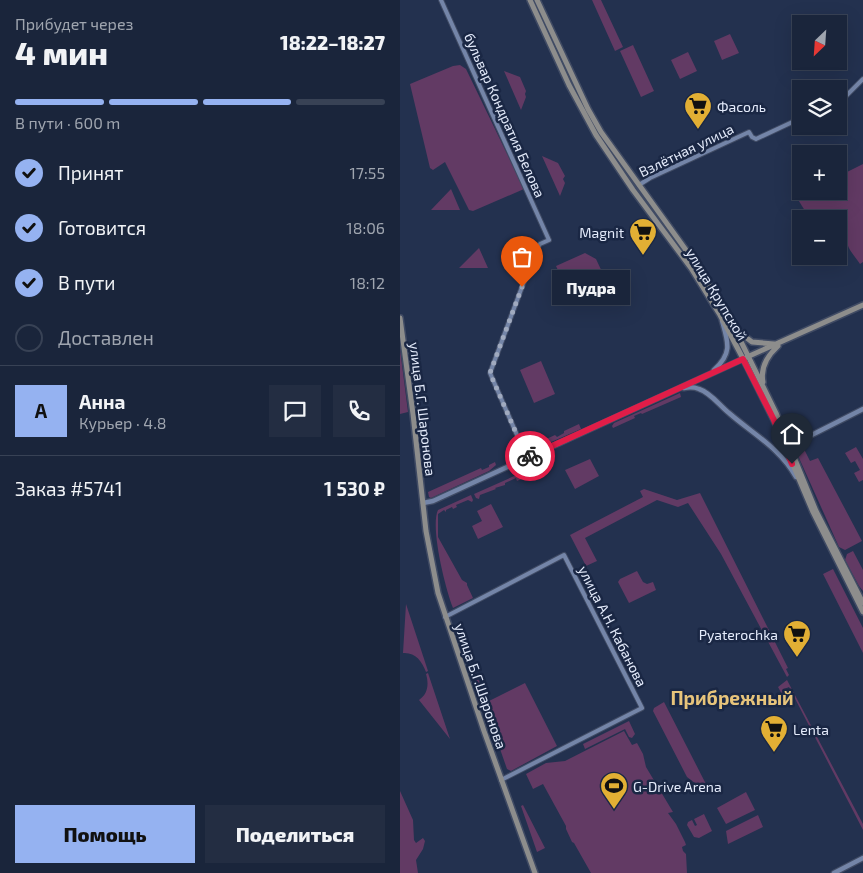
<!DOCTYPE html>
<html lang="ru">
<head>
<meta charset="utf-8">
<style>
	:root { --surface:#1a253b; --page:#232d42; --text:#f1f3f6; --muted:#9fa5af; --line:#384255; --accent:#95b2f1 }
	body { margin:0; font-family:"Exo 2",sans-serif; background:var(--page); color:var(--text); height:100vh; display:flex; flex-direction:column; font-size:19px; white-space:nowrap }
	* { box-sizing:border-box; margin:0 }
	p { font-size:16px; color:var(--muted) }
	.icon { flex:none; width:28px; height:28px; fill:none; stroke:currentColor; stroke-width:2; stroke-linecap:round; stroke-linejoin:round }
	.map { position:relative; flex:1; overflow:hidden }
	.sheet { display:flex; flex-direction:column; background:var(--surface); width:400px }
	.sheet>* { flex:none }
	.needle { width:32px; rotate:205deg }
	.buttons { position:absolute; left:392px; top:15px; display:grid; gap:10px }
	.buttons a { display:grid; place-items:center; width:55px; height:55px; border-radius:0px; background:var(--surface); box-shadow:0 5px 20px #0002,0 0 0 1px var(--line); font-size:25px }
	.pin { position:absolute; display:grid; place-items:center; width:42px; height:42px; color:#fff; margin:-51px -21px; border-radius:50% 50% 50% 0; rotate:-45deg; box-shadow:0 0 5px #0007 }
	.pin .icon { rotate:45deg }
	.courier { position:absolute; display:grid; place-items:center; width:50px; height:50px; margin:-25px; border:4px solid #e11d48; border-radius:50%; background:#fff; color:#222; box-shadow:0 1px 6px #0007 }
	.bubble { position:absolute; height:35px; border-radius:0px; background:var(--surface); box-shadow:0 5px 20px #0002,0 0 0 1px var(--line); font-size:16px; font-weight:800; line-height:35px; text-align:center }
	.head em { font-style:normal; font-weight:800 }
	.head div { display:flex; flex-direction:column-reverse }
	.head { display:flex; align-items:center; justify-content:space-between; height:85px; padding:0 15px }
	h1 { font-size:32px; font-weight:800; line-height:38px }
	.bar { display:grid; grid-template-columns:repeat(4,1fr); gap:8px 5px; align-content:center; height:60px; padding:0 15px }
	.bar i { height:6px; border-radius:4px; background:var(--line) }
	.bar .active { background:var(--accent) }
	.bar p { grid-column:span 4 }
	.line { display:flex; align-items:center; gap:12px; padding:0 15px; border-top:1px solid var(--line) }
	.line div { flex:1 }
	.round { display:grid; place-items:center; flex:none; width:52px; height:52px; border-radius:0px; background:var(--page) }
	ol { padding:0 15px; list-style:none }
	li { display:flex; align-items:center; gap:15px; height:55px }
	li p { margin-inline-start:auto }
	li .icon { padding:5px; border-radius:50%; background:var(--accent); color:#111; stroke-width:4 }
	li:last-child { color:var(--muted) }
	li i { width:28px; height:28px; border:2px solid var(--line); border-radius:50% }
	.button { display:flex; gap:10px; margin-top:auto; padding:10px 15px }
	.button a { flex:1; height:58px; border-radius:0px; background:var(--accent); color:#111; font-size:20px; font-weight:800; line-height:58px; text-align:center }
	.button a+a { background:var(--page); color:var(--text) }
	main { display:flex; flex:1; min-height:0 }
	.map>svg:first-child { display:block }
</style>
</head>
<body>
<main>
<section class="sheet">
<div class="head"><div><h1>4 мин</h1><p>Прибудет через</p></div><em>18:22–18:27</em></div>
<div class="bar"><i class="active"></i><i class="active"></i><i class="active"></i><i></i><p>В пути · 600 m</p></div>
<ol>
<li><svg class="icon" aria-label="check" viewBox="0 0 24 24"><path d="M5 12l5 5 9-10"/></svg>Принят<p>17:55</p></li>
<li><svg class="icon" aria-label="check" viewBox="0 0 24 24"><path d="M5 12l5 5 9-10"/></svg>Готовится<p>18:06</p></li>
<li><svg class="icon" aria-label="check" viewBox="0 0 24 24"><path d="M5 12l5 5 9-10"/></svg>В пути<p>18:12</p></li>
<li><i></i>Доставлен</li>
</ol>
<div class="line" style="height:90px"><b class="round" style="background:var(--accent);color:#111">А</b><div><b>Анна</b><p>Курьер · 4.8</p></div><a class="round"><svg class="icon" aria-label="chat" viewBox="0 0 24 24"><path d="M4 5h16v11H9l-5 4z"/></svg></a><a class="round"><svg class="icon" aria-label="phone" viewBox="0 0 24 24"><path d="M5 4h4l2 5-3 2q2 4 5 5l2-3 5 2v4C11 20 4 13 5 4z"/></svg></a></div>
<div class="line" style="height:65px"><div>Заказ #5741</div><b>1 530 ₽</b></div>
<div class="button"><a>Помощь</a><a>Поделиться</a></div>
</section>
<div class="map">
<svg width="463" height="873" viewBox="0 0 463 873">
	<rect width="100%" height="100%" fill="#23314f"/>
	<path fill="#623a64" d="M192,0H201L223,47L215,51Z
		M330,34L339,53L322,60L314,41Z
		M233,45L254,91L241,97L220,51Z
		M288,52L297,71L280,79L271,60Z
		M60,65L66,69L124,189L73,211L69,210L45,162L33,170L30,168L10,84L53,66Z
		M104,71L120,77L126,91L125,94L126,97L121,110Z
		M142,156L158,163L165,176L163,179L165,183L160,196Z
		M463,164V262L460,264C457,259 453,255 450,250C445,241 447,235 439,227V219H422L407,214L397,198L410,191H439V176Z
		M51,189L60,210H31Z
		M79,248L88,268H59Z
		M185,253L196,259L204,276L168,292L156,266Z
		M0,349L8,412L0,414Z
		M141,361L155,394L134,403L120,370Z
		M280,393L281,397L242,414L241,413L234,416L235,418L213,428L212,426L214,423Z
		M179,424L181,429L128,452L126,448L134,444L135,446L142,443V441L155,435L157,437L164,433V431Z
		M405,442L409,445L404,449L410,461L418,458L462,541L445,550L439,547L395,449L398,445Z
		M456,447L463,459V480L459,482L454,473L460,470L455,461L451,463L445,453Z
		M190,459L199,476L175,489L165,470Z
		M95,462L96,465L89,471L31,498L29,497L28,492L81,468L82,470L89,467V465Z
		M130,469L132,474L117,481L116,478L105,483V485L95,488L96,489L80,495L79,499L76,498L74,494Z
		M244,489L277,500L300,493L388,668L386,669L389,675L387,677L321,554L288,503L278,507L257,500L185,538L197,561L186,566L170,535L243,497L240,491Z
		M71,495L73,500L72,502L68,500L56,505L57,507L53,509L52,507L46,510V512L44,510L38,514V537L62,580L67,583V585L73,598L53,608C45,587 30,527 38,510Z
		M91,504L103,527L78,539L72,526L82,521L77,511Z
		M453,551L463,570V591L459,586L445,560L447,554Z
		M433,569L463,628V653L423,574Z
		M237,571L243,582L247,584L253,582L256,590L229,603L218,582L220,579Z
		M6,604L28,671L26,672C22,661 15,652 3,653Z
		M70,663L89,701L125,683L157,746L111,771L107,769Z
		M28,673L50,739L19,700C28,694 29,684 26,674Z
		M387,680L463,824V830L389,687L382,690L385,700L378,687Z
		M264,702L308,788L304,790L287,777L253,711L254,708Z
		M229,721L235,734L232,738L229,737L225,729L185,749L183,744Z
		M224,731L232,745L237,743L243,754L246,767L273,812L268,813L276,824L285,842L286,845L282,847L283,851L286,854L287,873H191L174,843L172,842L166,829V826L143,784L133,789L126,774L146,763L165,761Z
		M0,791L13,820L14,840L16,843L23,838L25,841L23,849L16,860L18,873H0Z
		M346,792L355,810L326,824L317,808Z
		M123,805L145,848L137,852L121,806Z
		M304,814L312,831L299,838L294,837L287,825L288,822L292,820L295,826L297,825L294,819Z
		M358,815L363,827L328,844L326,831Z"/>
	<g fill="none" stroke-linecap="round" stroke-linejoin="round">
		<defs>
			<path id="minor" d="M41,0L149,240L140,244L135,252L90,373L127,458
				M439,100L446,96L463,79
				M239,185L250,178L349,132L352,137L356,139L401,118
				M45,617L164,555L242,708L101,780"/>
			<path id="tertiary" d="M314,370C333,353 328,342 322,321
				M284,388C289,387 294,387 299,389C311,393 319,405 329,413C353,434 380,448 396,477
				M390,446L463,409
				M23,503L33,501L343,359
				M434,873L463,858"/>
			<path id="secondary" d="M130,0L169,85L196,135L233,190L291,268L320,315L348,368L374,420L413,512L463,612
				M137,0L188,109L201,132L296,264L329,317L376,413L416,511L463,603
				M0,318L13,414L26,531L38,593L84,731L135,873
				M339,332L352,342L374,344
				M347,357L463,305
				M363,382C360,367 367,356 378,346"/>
		</defs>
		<use href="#minor" stroke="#404b64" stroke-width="6"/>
		<use href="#tertiary" stroke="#404b64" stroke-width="7"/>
		<use href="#secondary" stroke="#404b64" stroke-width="8"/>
		<use href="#minor" stroke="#7485a8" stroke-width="4"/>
		<use href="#tertiary" stroke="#7485a8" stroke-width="4.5"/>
		<use href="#secondary" stroke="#8d8d8c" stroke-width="5"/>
	</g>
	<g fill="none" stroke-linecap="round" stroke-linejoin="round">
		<path stroke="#a0aabf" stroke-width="5" stroke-dasharray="0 9" d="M122,287L90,373L127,458L130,456"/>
		<path stroke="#e11d48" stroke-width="6" d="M130,456L343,359L374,420L392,464"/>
	</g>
	<defs>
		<symbol id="supermarket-pin" viewBox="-11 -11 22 30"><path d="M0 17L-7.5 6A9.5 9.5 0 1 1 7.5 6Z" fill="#e2af34" stroke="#1a2744"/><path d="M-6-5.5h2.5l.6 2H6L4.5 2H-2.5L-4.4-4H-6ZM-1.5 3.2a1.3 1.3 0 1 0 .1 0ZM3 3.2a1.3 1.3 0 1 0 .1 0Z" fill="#111"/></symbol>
		<symbol id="stadium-pin" viewBox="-11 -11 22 30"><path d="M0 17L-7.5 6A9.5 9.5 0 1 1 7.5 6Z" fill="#e2af34" stroke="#1a2744"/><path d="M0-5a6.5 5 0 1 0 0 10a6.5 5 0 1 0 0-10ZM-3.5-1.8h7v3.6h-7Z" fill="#111"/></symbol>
	</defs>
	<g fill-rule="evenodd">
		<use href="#supermarket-pin" x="282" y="90" width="32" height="43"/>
		<use href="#supermarket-pin" x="227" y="216" width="32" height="43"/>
		<use href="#supermarket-pin" x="381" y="618" width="32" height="43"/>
		<use href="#supermarket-pin" x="358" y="713" width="32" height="43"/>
		<use href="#stadium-pin" x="198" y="770" width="32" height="43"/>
	</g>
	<g text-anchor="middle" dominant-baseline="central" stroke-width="5" stroke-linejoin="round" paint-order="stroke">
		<g font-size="14" fill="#e4ebfb" stroke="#1a2744" text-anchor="start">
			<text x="317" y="106">Фасоль</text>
			<text x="224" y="232" text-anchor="end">Magnit</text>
			<text x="378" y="634" text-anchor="end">Pyaterochka</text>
			<text x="393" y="729">Lenta</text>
			<text x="233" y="786">G-Drive Arena</text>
		</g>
		<g font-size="14" fill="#e4ebfb" stroke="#1a2744">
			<text transform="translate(105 115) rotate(66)">бульвар Кондратия Белова</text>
			<text transform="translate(286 150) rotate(-26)">Взлётная улица</text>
			<text transform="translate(317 294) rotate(59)">улица Крупской</text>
			<text transform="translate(23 409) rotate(83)">улица Б.Г. Шаронова</text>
			<text transform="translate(213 626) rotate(63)">улица А.Н. Кабанова</text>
			<text transform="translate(81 686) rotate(71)">улица Б.Г.Шаронова</text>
		</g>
		<g font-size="19" font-weight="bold" fill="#e7c47b" stroke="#1a2744">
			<text x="332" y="697">Прибрежный</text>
		</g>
	</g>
</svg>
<div class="buttons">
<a><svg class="needle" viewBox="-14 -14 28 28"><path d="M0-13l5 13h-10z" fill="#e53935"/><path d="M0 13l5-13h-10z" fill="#9fa5af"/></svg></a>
<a><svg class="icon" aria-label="layers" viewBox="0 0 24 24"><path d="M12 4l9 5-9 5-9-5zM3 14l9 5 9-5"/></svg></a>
<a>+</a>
<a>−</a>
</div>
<div class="pin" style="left:122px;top:287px;background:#ea580c"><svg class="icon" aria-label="bag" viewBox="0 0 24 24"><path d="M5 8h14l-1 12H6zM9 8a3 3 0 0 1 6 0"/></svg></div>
<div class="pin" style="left:392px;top:464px;background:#1f2937"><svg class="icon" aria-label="home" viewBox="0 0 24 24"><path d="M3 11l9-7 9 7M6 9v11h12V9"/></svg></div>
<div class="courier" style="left:130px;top:456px"><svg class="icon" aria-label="bike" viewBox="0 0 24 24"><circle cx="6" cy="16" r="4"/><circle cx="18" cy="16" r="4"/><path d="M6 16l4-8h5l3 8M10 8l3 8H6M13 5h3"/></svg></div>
<div class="bubble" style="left:152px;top:270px;width:78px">Пудра</div>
</div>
</main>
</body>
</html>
